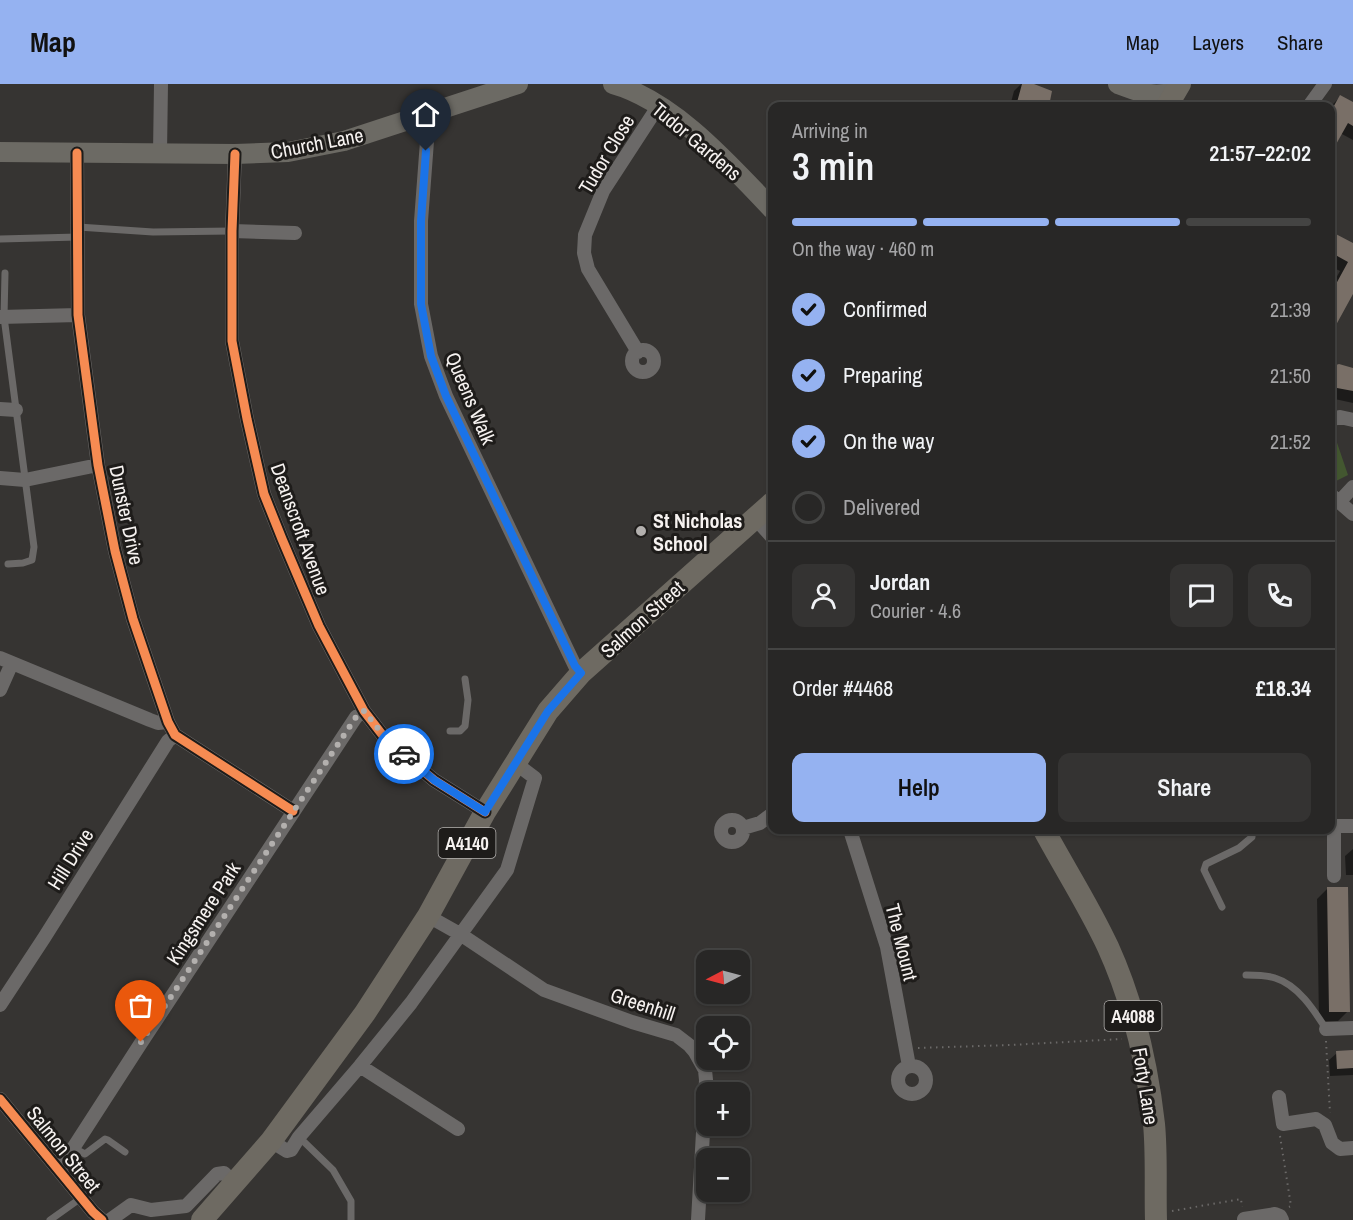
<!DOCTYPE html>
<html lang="en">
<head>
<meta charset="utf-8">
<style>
	:root { --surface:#282726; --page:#343332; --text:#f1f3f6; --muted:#a5a5a7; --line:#444443; --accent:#95b2f1 }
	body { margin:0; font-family:"Archivo Narrow",sans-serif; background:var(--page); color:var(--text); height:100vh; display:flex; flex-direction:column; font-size:22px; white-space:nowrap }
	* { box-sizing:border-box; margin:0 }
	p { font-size:20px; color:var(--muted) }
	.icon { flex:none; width:33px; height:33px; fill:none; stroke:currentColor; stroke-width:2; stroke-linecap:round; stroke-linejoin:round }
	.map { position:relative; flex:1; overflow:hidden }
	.details { position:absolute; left:768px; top:18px; width:567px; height:732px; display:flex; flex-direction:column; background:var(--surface); border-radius:12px; box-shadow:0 2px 4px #0004,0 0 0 2px var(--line) }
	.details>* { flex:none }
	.needle { width:39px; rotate:264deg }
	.fabs { position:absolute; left:696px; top:866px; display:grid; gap:12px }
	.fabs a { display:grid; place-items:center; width:54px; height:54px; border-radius:12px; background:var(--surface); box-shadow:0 2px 4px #0004,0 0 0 2px var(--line); font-size:30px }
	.pin { position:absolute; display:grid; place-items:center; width:51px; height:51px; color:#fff; margin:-62px -26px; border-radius:50% 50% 50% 0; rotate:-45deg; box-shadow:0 0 6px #0007 }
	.pin .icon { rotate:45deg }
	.courier { position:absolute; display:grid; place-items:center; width:60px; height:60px; margin:-30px; border:4px solid #1a73e8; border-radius:50%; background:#fff; color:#222; box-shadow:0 2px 8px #0007 }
	.summary em { font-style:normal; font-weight:600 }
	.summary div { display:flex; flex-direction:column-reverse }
	.summary { display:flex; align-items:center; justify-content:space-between; height:102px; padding:0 24px }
	h1 { font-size:39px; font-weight:600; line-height:45px }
	.bar { display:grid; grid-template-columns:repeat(4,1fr); gap:9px 6px; align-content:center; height:72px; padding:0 24px }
	.bar i { height:8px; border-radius:4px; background:var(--line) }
	.bar .selected { background:var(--accent) }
	.bar p { grid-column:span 4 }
	.line { display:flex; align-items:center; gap:15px; padding:0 24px; border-top:2px solid var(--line) }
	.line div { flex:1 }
	.round { display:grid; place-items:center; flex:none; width:63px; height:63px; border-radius:12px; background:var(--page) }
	ol { padding:0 24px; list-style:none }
	li { display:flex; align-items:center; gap:18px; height:66px }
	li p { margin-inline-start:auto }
	li .icon { padding:6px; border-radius:50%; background:var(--accent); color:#111; stroke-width:4 }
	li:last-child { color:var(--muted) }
	li i { width:33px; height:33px; border:3px solid var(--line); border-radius:50% }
	.button { display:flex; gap:12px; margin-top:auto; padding:12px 24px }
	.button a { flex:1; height:69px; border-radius:12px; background:var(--accent); color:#111; font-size:24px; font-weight:600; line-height:69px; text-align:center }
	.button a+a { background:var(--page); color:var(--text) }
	header { display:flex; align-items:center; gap:36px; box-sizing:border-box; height:84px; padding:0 30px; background:var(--accent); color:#111 }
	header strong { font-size:28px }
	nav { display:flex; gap:33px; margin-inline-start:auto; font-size:21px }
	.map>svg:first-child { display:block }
</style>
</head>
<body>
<header>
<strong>Map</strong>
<nav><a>Map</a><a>Layers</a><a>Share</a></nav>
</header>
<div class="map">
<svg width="1353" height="1136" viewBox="0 0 1353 1136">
	<rect width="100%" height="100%" fill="#363432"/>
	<path fill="#435730" d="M1332,344L1348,391L1332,399L1330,345Z"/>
	<path fill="#0007" d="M1021,0H1030L1050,8L1047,22H1010L1014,7Z
		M1340,13L1353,19V56L1340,49L1330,68V23Z
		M1330,149L1353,161V207L1330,245V205L1340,187L1330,182Z
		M1330,285H1353V319L1330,314Z
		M1353,765V791H1346L1345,772Z
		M1327,805L1348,927L1338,937H1319L1317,815Z
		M1353,968V991L1330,992L1329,976L1337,969Z"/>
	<path fill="#796f67" d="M1022,0H1034L1052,7L1049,22H1016Z
		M1340,11L1353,18V42L1348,39L1330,71V29Z
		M1330,147L1353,159V210L1330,252V211L1348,178L1330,168Z
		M1339,280L1353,284V307L1337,304L1330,306V283Z
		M1327,803H1348L1350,928H1329Z
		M1353,966V984L1337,985L1336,967Z"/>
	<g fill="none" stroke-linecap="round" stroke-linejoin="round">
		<path stroke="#6b6968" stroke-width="2" stroke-dasharray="1.5 4.5" stroke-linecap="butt" d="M1326,957L1330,1029
			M918,964L1010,961L1122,955
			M1280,1052L1291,1122L1289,1123
			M1172,1127L1241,1115L1242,1123"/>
		<path stroke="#6b6968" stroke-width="7" d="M78,143L153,148L232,147
			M0,155L78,153
			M5,189L4,233L34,463L32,476L23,479L8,480
			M450,647H460L465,642L468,616L465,595
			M411,677L423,667
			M1222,823L1204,786L1206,780L1239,764L1252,753V746
			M1246,891C1256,891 1266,891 1275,894C1298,901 1314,926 1326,945
			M299,1053L333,1086L351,1117V1136
			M73,1064L85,1070L105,1055L108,1056L125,1068
			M50,1136L81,1114"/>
		<path stroke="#6b6968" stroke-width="14" d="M1309,22L1325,0
			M425,31L428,44L421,137V220L431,272L446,312L575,582L581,589
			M77,69L78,231L98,381L115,467L133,535L168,638L175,651L293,727
			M160,69L161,0
			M235,70L232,147V257L247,335L264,410L282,455L319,542L364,627L384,653L411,677L434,696L485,728
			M232,147L295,149
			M0,233L78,231
			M632 277a11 11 0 1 1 22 0a11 11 0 1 1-22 0Z
			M638,268L588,185L584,169L585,151L603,107L659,21
			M0,325L16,326
			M1330,336L1340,333L1353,336
			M0,394L25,396L98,381
			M1330,410L1353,430
			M1340,417L1353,403
			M755,434L772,453
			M0,574L150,636L158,639L168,638
			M0,606L12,579
			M721 747a11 11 0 1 1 22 0a11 11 0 1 1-22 0Z
			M1330,742H1353
			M1334,742V792
			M743,744L760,739L772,730
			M850,746L887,863L909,982
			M428,832L460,850L544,906L632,938L676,951L689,961L695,968L705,986L706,996L698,1136
			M0,921L44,854L168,657L175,651
			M1326,945L1353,944
			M360,982L458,1045
			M898 996a14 14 0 1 1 28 0a14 14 0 1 1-28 0Z
			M1279,1013L1283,1040L1316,1035L1325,1041L1332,1059L1340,1065L1353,1064
			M0,1015L93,1128L102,1136
			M271,1057L287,1067L291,1066L299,1053L360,982L411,919L507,786L535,694L515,679
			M59,1086L141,959L356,633L364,627
			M1244,1135L1275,1130L1280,1132L1282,1136
			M110,1136L131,1121L151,1126L186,1122L217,1090L224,1089L234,1099"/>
		<path stroke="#6c6a64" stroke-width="20" d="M613,0C674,17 730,81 772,125
			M1118,0C1140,8 1153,15 1176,7
			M0,68L235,70L288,68L344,57L518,0"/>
		<path stroke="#6e6a62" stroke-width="22" d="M1167,22L1180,0
			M1044,746C1065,785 1089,822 1108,863C1133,918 1147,979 1154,1040C1157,1071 1155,1104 1156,1136
			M202,1136L271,1057L365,929L428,832L485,728L548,627L581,589L772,419"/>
		<defs>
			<path id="cycleway" d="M77,69L78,231L98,381L115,467L133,535L168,638L175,651L293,727
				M235,70L232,147V257L247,335L264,410L282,455L319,542L364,627L384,653L411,677L434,696L485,728
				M0,1015L93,1128L102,1136"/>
		</defs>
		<use href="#cycleway" stroke="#1e1c1a" stroke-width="13"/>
		<use href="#cycleway" stroke="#f68b52" stroke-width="9"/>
	</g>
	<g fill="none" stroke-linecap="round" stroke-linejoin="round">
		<path stroke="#b3b0ae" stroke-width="6" stroke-dasharray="0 10.8" d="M141,958L356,633L364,627L384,652L404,670"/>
		<path stroke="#1a73e8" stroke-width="8" d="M404,670L434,696L485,728L548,627L581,589L575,582L446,312L431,272L421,220V137L426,67"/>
	</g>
	<circle fill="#b3b0ae" stroke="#1e1c1a" stroke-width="2" cx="641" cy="447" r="6"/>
	<g text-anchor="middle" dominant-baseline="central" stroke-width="6" stroke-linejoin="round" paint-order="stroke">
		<g fill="#1e1c1a" stroke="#b5b2b0" stroke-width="1.5">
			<rect x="438.5" y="744" width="57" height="30" rx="4.5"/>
			<rect x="1104.5" y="917" width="57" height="30" rx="4.5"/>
		</g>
		<g font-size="18" font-weight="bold" fill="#f6f2f0">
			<text x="467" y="759">A4140</text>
			<text x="1133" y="932">A4088</text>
		</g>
		<g font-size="20" fill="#f6f2f0" stroke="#1e1c1a">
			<text transform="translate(697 57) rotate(40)">Tudor Gardens</text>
			<text transform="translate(317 59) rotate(-11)">Church Lane</text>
			<text transform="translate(606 70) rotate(-59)">Tudor Close</text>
			<text transform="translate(471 314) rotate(67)">Queens Walk</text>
			<text transform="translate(127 431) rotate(78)">Dunster Drive</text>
			<text transform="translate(301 445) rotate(70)">Deanscroft Avenue</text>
			<text transform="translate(642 535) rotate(-42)">Salmon Street</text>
			<text transform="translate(70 775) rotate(-58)">Hill Drive</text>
			<text transform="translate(203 829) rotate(-57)">Kingsmere Park</text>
			<text transform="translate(902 858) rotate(76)">The Mount</text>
			<text transform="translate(643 920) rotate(18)">Greenhill</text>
			<text transform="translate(1146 1002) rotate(81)">Forty Lane</text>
			<text transform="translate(64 1065) rotate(51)">Salmon Street</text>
		</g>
		<g font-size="20" font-weight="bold" fill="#f6f2f0" stroke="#1e1c1a" text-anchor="start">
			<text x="653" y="436">St Nicholas<tspan x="653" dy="23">School</tspan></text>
		</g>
	</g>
</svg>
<div class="fabs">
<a><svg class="needle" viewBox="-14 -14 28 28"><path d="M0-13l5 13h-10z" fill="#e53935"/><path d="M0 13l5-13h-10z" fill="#a5a5a7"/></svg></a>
<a><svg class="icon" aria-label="locate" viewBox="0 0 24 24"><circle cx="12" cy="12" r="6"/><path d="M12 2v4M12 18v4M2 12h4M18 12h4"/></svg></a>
<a>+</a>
<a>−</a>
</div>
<div class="pin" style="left:141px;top:958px;background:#ea580c"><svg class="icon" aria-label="bag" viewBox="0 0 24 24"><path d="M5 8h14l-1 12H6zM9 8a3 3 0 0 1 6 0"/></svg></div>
<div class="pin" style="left:426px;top:67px;background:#1f2937"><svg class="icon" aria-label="home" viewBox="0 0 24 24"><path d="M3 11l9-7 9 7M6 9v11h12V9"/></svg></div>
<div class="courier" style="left:404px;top:670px"><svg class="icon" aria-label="car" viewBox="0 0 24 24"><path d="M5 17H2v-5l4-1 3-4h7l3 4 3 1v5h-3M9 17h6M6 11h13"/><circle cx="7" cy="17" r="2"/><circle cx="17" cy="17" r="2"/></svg></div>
<section class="details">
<div class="summary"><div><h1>3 min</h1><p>Arriving in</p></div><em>21:57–22:02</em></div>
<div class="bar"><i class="selected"></i><i class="selected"></i><i class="selected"></i><i></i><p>On the way · 460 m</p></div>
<ol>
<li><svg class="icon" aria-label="check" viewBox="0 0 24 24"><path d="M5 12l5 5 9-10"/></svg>Confirmed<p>21:39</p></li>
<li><svg class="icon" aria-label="check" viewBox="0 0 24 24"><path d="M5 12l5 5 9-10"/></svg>Preparing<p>21:50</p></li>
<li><svg class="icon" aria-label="check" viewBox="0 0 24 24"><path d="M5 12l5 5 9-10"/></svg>On the way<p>21:52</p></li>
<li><i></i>Delivered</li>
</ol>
<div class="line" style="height:108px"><a class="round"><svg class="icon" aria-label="person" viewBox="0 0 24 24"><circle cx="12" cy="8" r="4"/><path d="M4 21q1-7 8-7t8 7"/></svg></a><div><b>Jordan</b><p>Courier · 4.6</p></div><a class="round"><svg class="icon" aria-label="chat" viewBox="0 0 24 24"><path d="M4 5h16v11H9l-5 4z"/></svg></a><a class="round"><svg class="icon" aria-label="phone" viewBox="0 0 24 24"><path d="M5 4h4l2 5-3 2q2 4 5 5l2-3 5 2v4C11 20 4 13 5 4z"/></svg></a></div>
<div class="line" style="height:78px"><div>Order #4468</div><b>£18.34</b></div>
<div class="button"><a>Help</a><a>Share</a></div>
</section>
</div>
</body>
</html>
